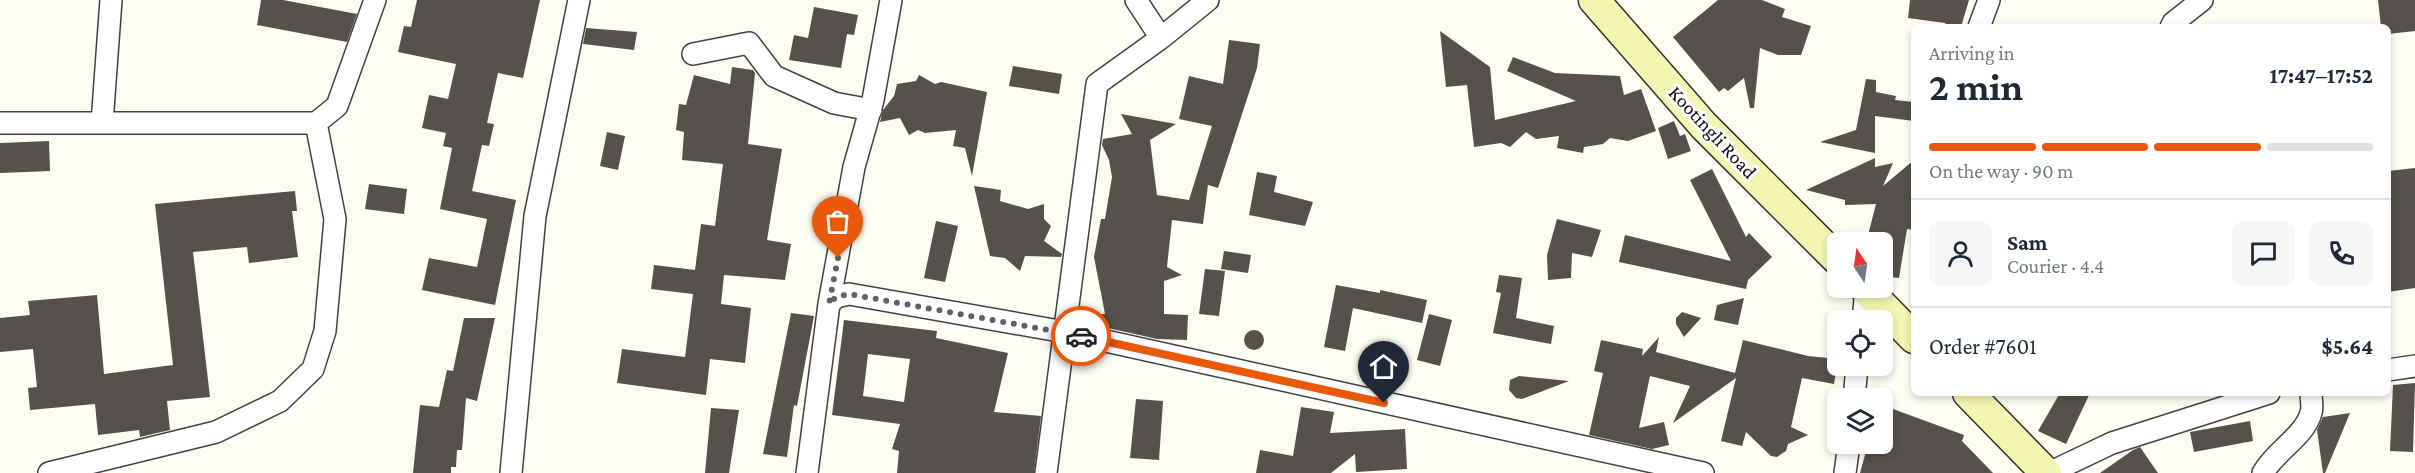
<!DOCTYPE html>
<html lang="en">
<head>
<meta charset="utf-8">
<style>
	:root { --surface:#fff; --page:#f6f6f7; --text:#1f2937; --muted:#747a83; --line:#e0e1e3; --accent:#ea580c }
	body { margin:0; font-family:"Crimson Pro",serif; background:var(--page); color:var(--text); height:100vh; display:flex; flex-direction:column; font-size:22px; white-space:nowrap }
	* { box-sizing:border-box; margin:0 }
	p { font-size:20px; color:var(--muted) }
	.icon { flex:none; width:33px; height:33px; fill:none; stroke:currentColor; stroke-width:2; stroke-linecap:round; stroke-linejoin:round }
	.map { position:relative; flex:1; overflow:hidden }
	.sheet { position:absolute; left:1911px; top:24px; width:480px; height:372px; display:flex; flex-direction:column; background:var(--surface); border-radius:9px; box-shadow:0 3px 9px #0003 }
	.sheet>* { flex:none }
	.needle { width:39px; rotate:347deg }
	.controls { position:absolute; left:1827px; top:232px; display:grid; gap:12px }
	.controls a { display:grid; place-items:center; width:66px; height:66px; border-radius:9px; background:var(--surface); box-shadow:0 3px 9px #0003; font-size:30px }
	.pin { position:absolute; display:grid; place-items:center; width:51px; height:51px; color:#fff; margin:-62px -26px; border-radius:50% 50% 50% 0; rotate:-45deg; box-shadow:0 0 6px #0007 }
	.pin .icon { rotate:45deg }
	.courier { position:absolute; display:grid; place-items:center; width:60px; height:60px; margin:-30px; border:4px solid #ea580c; border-radius:50%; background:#fff; color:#222; box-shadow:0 2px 8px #0007 }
	.overview em { font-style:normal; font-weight:700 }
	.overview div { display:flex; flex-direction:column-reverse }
	.overview { display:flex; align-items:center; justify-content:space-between; height:102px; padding:0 18px }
	h1 { font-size:39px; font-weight:700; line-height:45px }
	.bar { display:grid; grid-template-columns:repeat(4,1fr); gap:9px 6px; align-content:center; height:72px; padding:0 18px }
	.bar i { height:8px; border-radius:4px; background:var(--line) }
	.bar .current { background:var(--accent) }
	.bar p { grid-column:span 4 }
	.line { display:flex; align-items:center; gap:15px; padding:0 18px; border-top:2px solid var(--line) }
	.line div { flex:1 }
	.round { display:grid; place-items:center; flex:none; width:63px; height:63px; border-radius:9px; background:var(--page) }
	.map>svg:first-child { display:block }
</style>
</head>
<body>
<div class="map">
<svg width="2415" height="473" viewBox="0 0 2415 473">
	<rect width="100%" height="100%" fill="#fefdf1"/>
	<path fill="#56514c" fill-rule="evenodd" d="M261,0H283L357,14L347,42L257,25Z
		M417,0H540L523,78L498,73L487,123L494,124L489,146L482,145L472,191L516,200L495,305L422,290L429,258L477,267L487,219L440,209L452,148L443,146L446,133L422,128L429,95L448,99L456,64L398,52L404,26L411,27Z
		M1718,0H1762L1785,9L1782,17L1811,26L1801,55H1778L1760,48L1754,108H1750L1744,78L1728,91L1724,88L1719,92L1673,37Z
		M1910,0H1969L1961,27H1948L1945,23L1908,18Z
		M2378,0H2415V31L2388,34V27H2381Z
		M814,7L858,15L854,35L847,34L841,68L789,60L794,35L808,38Z
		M586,28L637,32L634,50L583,44Z
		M1440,31L1490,67L1495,120L1576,101L1507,71L1513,57L1555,73L1620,76L1624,95L1641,89L1656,131L1628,141L1610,138L1603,144L1584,147L1583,153L1557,148L1559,136L1536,139L1526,132L1510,147L1501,143L1474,147L1467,85L1446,87Z
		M1229,40L1260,44L1257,68L1218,188L1208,185L1203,224L1172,220L1167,267L1182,275L1164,281V314L1188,315L1187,340L1157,339L1099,326V314H1105L1094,257L1101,219H1105L1112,177L1109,160L1102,145L1103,139L1132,134L1121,114L1176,124L1150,140L1157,195L1189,200L1212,126L1179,119L1189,76L1223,84Z
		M1013,66L1062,74L1059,94L1009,86Z
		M732,67L753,70L755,73L748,144L782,149L767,240L791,244L785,280L724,275L721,304L751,308L745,363L710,359L706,395L617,383L622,349L685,357L693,294L651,289L654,265L695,270L701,224L715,226L723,164L682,160L684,132L676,130L679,104L686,105L694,75L730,84Z
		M919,75L935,84L941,82L987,92L972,176L965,148L953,146L956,130L925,133L918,130L909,135L900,118L880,122L883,110L894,96L897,84L916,81Z
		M1866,79L1876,80V92L1896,96L1895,100L1914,102V121L1875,116V153L1820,142L1856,130Z
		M1674,121L1680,136L1685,134L1691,151L1668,159L1658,128Z
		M607,132L625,136L618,170L600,166Z
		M49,141L50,171L0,173V143Z
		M1875,158V167L1893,163L1883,186L1914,160V230L1907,229L1899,278L1882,276V243H1866L1876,204L1845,205V200L1806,190Z
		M2415,168V288L2388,292V171Z
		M1712,169L1746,237L1749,233L1772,257L1748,280L1746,289L1619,262L1625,235L1731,261L1690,180Z
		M1257,172L1277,176L1274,192L1313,202L1305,226L1249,215Z
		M369,184L407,189L404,214L365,209Z
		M974,186L1001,190L1000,201L1028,209L1044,204V219L1051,226L1044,241L1062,254L1061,257L1025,256L1020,271L1005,258L990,256Z
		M295,191L297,211H292L298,257L249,263L247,247L193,252L210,397L167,401L170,430L140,437L139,430L98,435L95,404L30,410L28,388L37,387L33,349L0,352V318L30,315L28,301L97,295L104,374L173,365L155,204Z
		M1557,219L1601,230L1592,257L1572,253L1571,278L1548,280L1547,255Z
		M936,221L958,226L945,282L924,278Z
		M1224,251L1251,255L1248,273L1221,269Z
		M1205,269L1225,271L1219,316L1199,314Z
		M1499,275L1522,278L1516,318L1554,326L1551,344L1493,333L1501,293L1496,292Z
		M1336,285L1380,293V290L1427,300L1422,323L1353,308L1345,351L1324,347Z
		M1744,298L1738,325L1714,320L1717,305Z
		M1682,312L1701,318L1684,337L1676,324V318Z
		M791,313L814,316L797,406L794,405L787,457L763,454Z
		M1429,314L1452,320L1440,366L1417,360Z
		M464,318H495L477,401L466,398L462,450H457L456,467H451V473H413L420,405L439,407L447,370L453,371Z
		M844,320L937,331L936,338L1008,353L994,412L1041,416L1034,473H897L899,451L892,449L900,424L832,415ZM868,354L910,359L904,402L863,396Z
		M1244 340a10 10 0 1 1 20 0a10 10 0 1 1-20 0Z
		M1659,337L1656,352L1735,373L1743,340L1808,356L1838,359L1834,384L1802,378L1791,427L1808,435L1788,444L1786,451L1777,457L1771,456L1746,432L1742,446L1721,441L1736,378L1673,423L1690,386L1650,376L1639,428L1664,422L1669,445L1652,449L1589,435L1603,373L1594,371L1601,340L1643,349L1642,356Z
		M1519,376L1569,381L1522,399L1516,398L1509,390L1510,380Z
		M2415,383L2413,452L2390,451L2393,385Z
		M2060,393H2090L2066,444L2038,431Z
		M1136,399L1163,401L1159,460L1130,458Z
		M1882,405L1964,435L1962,441L1993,473H1860L1868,444H1882Z
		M1301,407L1334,412L1330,433L1405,429L1407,469L1356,472L1355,454L1331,473H1256L1260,450L1293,456Z
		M711,408L739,410L729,473H705Z
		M2350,413L2325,473H2323L2317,430L2323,417Z
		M2250,421L2253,441L2194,452L2190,432Z
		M2140,447L2158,473H2100L2133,450Z"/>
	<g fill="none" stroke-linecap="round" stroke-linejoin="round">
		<defs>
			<path id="street" d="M1979,27L1989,0
				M2171,27L2173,23L2202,0
				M1161,38L1208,0
				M693,54L749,43L774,76L834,103L871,110
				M0,123H316L337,106L375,0
				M102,123L111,0
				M829,304L854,167L873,100L891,0
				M1863,321L1866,289
				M2388,370L2415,366
				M1854,399L1857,366
				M49,473L216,432L280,401L313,369L325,331L335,219L316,123
				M511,473L535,216L579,0
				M807,473L829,304L836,297L849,294L1065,332L1703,473
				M1046,473L1097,84L1161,38L1136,0
				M1845,473L1849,444
				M2049,473L2112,443L2269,393
				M2263,473C2275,451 2304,437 2311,413C2313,407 2311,399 2311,393"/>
			<path id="secondary" d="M1594,0L1704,126L1838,260
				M1865,288L1914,338
				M1968,393L2046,473"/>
		</defs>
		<use href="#street" stroke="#414141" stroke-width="24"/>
		<use href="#secondary" stroke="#303030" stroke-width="33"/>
		<use href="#street" stroke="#fff" stroke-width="21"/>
		<use href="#secondary" stroke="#f4f7b2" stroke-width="30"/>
	</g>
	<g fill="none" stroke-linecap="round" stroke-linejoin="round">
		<path stroke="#62625d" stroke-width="6" stroke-dasharray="0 10.8" d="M838,258L829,304L836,297L849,294L1081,336"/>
		<path stroke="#ea580c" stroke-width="8" d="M1081,336L1384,403"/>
	</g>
	<g text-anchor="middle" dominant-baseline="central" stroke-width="6" stroke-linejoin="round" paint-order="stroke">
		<g font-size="20" fill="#0e0e0e" stroke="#fff">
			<text transform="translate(1713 132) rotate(47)">Kootingli Road</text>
		</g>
	</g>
</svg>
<div class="controls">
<a><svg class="needle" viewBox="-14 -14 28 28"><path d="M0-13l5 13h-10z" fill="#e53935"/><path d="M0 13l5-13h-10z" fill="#747a83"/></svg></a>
<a><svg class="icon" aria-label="locate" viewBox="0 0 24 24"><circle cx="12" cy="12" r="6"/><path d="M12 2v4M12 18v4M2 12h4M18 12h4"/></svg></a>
<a><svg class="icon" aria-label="layers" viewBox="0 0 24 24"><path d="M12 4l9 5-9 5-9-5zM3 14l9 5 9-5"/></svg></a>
</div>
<div class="pin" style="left:838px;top:258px;background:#ea580c"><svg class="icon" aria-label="bag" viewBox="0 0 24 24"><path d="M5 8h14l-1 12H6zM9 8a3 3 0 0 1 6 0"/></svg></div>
<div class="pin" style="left:1384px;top:403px;background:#1f2937"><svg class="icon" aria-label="home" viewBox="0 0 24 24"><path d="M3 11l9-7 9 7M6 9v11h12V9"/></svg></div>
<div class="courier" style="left:1081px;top:336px"><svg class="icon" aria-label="car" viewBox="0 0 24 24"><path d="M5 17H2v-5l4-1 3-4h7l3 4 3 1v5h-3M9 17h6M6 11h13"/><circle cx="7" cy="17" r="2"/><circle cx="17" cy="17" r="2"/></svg></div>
<section class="sheet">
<div class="overview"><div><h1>2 min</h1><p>Arriving in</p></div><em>17:47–17:52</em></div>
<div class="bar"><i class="current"></i><i class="current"></i><i class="current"></i><i></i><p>On the way · 90 m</p></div>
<div class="line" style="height:108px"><a class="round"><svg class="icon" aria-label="person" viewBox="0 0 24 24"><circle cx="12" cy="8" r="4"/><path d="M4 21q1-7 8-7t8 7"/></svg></a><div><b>Sam</b><p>Courier · 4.4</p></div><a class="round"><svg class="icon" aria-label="chat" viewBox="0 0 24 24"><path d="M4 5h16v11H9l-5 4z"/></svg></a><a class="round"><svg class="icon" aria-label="phone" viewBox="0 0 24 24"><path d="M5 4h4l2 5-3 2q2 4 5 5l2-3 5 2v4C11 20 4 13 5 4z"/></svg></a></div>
<div class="line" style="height:78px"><div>Order #7601</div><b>$5.64</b></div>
</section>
</div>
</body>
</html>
